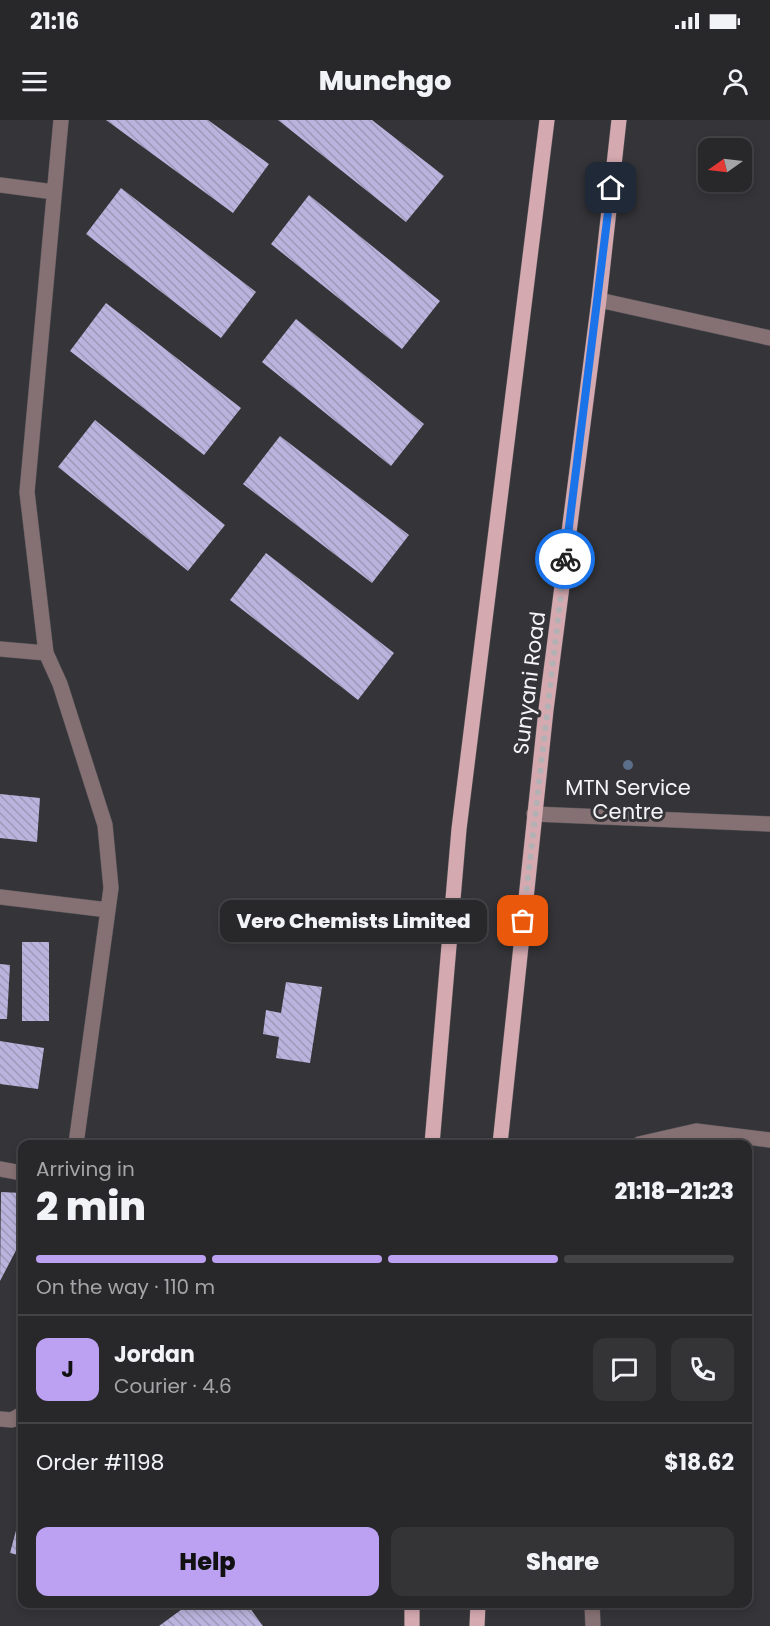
<!DOCTYPE html>
<html lang="en">
<head>
<meta charset="utf-8">
<style>
	:root { --surface:#28272a; --page:#343336; --text:#f1f3f6; --muted:#a5a5a8; --line:#444447; --accent:#bca0f2 }
	body { margin:0; font-family:Poppins,sans-serif; background:var(--page); color:var(--text); height:100vh; display:flex; flex-direction:column; font-size:22px; white-space:nowrap }
	* { box-sizing:border-box; margin:0 }
	p { font-size:20px; color:var(--muted) }
	.icon { flex:none; width:33px; height:33px; fill:none; stroke:currentColor; stroke-width:2; stroke-linecap:round; stroke-linejoin:round }
	.map { position:relative; flex:1; overflow:hidden }
	.sheet { position:absolute; left:18px; top:1020px; width:734px; height:468px; display:flex; flex-direction:column; background:var(--surface); border-radius:12px; box-shadow:0 3px 9px #0003,0 0 0 2px var(--line) }
	.sheet>* { flex:none }
	.needle { width:39px; rotate:256deg }
	.fabs { position:absolute; left:698px; top:18px; display:grid; gap:12px }
	.fabs a { display:grid; place-items:center; width:54px; height:54px; border-radius:12px; background:var(--surface); box-shadow:0 3px 9px #0003,0 0 0 2px var(--line); font-size:30px }
	.pin { position:absolute; display:grid; place-items:center; width:51px; height:51px; color:#fff; margin:-26px; border-radius:12px; box-shadow:0 3px 9px #0006 }
	.courier { position:absolute; display:grid; place-items:center; width:60px; height:60px; margin:-30px; border:4px solid #1a73e8; border-radius:50%; background:#fff; color:#222; box-shadow:0 2px 8px #0007 }
	.bubble { position:absolute; height:42px; border-radius:12px; background:var(--surface); box-shadow:0 3px 9px #0003,0 0 0 2px var(--line); font-size:20px; font-weight:800; line-height:42px; text-align:center }
	.overview em { font-style:normal; font-weight:800 }
	.overview div { display:flex; flex-direction:column-reverse }
	.overview { display:flex; align-items:center; justify-content:space-between; height:102px; padding:0 18px }
	h1 { font-size:39px; font-weight:800; line-height:45px }
	.bar { display:grid; grid-template-columns:repeat(4,1fr); gap:9px 6px; align-content:center; height:72px; padding:0 18px }
	.bar i { height:8px; border-radius:4px; background:var(--line) }
	.bar .active { background:var(--accent) }
	.bar p { grid-column:span 4 }
	.line { display:flex; align-items:center; gap:15px; padding:0 18px; border-top:2px solid var(--line) }
	.line div { flex:1 }
	.round { display:grid; place-items:center; flex:none; width:63px; height:63px; border-radius:12px; background:var(--page) }
	.cta { display:flex; gap:12px; margin-top:auto; padding:12px 18px }
	.cta a { flex:1; height:69px; border-radius:12px; background:var(--accent); color:#111; font-size:24px; font-weight:800; line-height:69px; text-align:center }
	.cta a+a { background:var(--page); color:var(--text) }
	.status { display:flex; justify-content:space-between; align-items:center; height:42px; padding:0 30px; background:var(--surface); direction:ltr }
	.status svg { height:16px; fill:currentColor }
	header { display:flex; justify-content:space-between; align-items:center; height:78px; padding:0 18px; background:var(--surface); font-size:27px; font-weight:800 }
	.map>svg:first-child { display:block }
</style>
</head>
<body>
<div class="status"><b>21:16</b><svg viewBox="0 0 49 12"><path d="M0 12V9h3v3zM5 12V6h3v6zM10 12V3h3v9zM15 12V0h3v12zM26 1h20v11H26zM47 4h2v5h-2z"/></svg></div>
<header><svg class="icon" aria-label="menu" viewBox="0 0 24 24"><path d="M4 6h16M4 12h16M4 18h16"/></svg>Munchgo<svg class="icon" aria-label="person" viewBox="0 0 24 24"><circle cx="12" cy="8" r="4"/><path d="M4 21q1-7 8-7t8 7"/></svg></header>
<div class="map">
<svg width="770" height="1506" viewBox="0 0 770 1506">
	<defs>
		<pattern id="building-back-hatch" width="6" height="6" patternUnits="userSpaceOnUse" patternTransform="scale(1.5)"><rect width="6" height="6" fill="#bab3dd"/><path d="M-1 5l2 2M0 0l6 6M5-1l2 2" fill="none" stroke="#9e99b8"/></pattern>
	</defs>
	<rect width="100%" height="100%" fill="#353438"/>
	<path fill="url(#building-back-hatch)" d="M106,0H208L269,44L233,93Z
		M278,0H372L444,56L406,102Z
		M121,68L256,172L221,218L86,114Z
		M309,75L440,181L402,229L271,124Z
		M106,183L241,288L204,335L70,231Z
		M296,199L424,304L391,346L262,242Z
		M95,300L225,405L188,451L58,347Z
		M280,316L409,415L372,463L243,364Z
		M266,433L394,533L358,580L230,480Z
		M0,674L40,678L37,722L0,718Z
		M22,822H49V901H22Z
		M0,844L10,845L7,899H0Z
		M286,862L322,867L310,943L276,938L279,917L263,914L266,890L281,893Z
		M0,921L44,928L38,969L0,964Z
		M1,1072L22,1073V1119L0,1161Z
		M22,1388V1436L10,1433Z
		M189,1484H247L263,1506H159Z"/>
	<g fill="none" stroke-linecap="round" stroke-linejoin="round">
		<defs>
			<path id="minor" d="M61,0L27,372L46,533L60,564L105,705L111,768L76,1024
				M0,65L54,72
				M599,180L770,218
				M0,529L46,533
				M534,694L770,704
				M0,777L108,790
				M639,1024L696,1011L770,1020
				M0,1049L22,1053
				M0,1299L12,1300L22,1294
				M592,1484L593,1506"/>
			<path id="primary" d="M432,1024L459,709L547,0
				M500,1024L546,590L599,180L619,0
				M412,1484V1506
				M477,1506L478,1484"/>
		</defs>
		<use href="#minor" stroke="#545357" stroke-width="16"/>
		<use href="#primary" stroke="#545357" stroke-width="16"/>
		<use href="#minor" stroke="#857073" stroke-width="15"/>
		<use href="#primary" stroke="#d4a9b0" stroke-width="15"/>
	</g>
	<g fill="none" stroke-linecap="round" stroke-linejoin="round">
		<path stroke="#b2b1b4" stroke-width="6" stroke-dasharray="0 10.8" d="M523,801L565,439"/>
		<path stroke="#1a73e8" stroke-width="8" d="M565,439L611,68"/>
	</g>
	<circle fill="#5c6f8a" stroke="#353438" stroke-width="2" cx="628" cy="645" r="6"/>
	<g text-anchor="middle" dominant-baseline="central" stroke-width="6" stroke-linejoin="round" paint-order="stroke">
		<g font-size="21" fill="#f5f5f7" stroke="#353438">
			<text transform="translate(529 563) rotate(-83)">Sunyani Road</text>
		</g>
		<g font-size="21" fill="#f5f5f7" stroke="#353438">
			<text x="628" y="667">MTN Service<tspan x="628" dy="24">Centre</tspan></text>
		</g>
	</g>
</svg>
<div class="fabs">
<a><svg class="needle" viewBox="-14 -14 28 28"><path d="M0-13l5 13h-10z" fill="#e53935"/><path d="M0 13l5-13h-10z" fill="#a5a5a8"/></svg></a>
</div>
<div class="pin" style="left:523px;top:801px;background:#ea580c"><svg class="icon" aria-label="bag" viewBox="0 0 24 24"><path d="M5 8h14l-1 12H6zM9 8a3 3 0 0 1 6 0"/></svg></div>
<div class="pin" style="left:611px;top:68px;background:#1f2937"><svg class="icon" aria-label="home" viewBox="0 0 24 24"><path d="M3 11l9-7 9 7M6 9v11h12V9"/></svg></div>
<div class="courier" style="left:565px;top:439px"><svg class="icon" aria-label="bike" viewBox="0 0 24 24"><circle cx="6" cy="16" r="4"/><circle cx="18" cy="16" r="4"/><path d="M6 16l4-8h5l3 8M10 8l3 8H6M13 5h3"/></svg></div>
<div class="bubble" style="left:220px;top:780px;width:267px">Vero Chemists Limited</div>
<section class="sheet">
<div class="overview"><div><h1>2 min</h1><p>Arriving in</p></div><em>21:18–21:23</em></div>
<div class="bar"><i class="active"></i><i class="active"></i><i class="active"></i><i></i><p>On the way · 110 m</p></div>
<div class="line" style="height:108px"><b class="round" style="background:var(--accent);color:#111">J</b><div><b>Jordan</b><p>Courier · 4.6</p></div><a class="round"><svg class="icon" aria-label="chat" viewBox="0 0 24 24"><path d="M4 5h16v11H9l-5 4z"/></svg></a><a class="round"><svg class="icon" aria-label="phone" viewBox="0 0 24 24"><path d="M5 4h4l2 5-3 2q2 4 5 5l2-3 5 2v4C11 20 4 13 5 4z"/></svg></a></div>
<div class="line" style="height:78px"><div>Order #1198</div><b>$18.62</b></div>
<div class="cta"><a>Help</a><a>Share</a></div>
</section>
</div>
</body>
</html>
